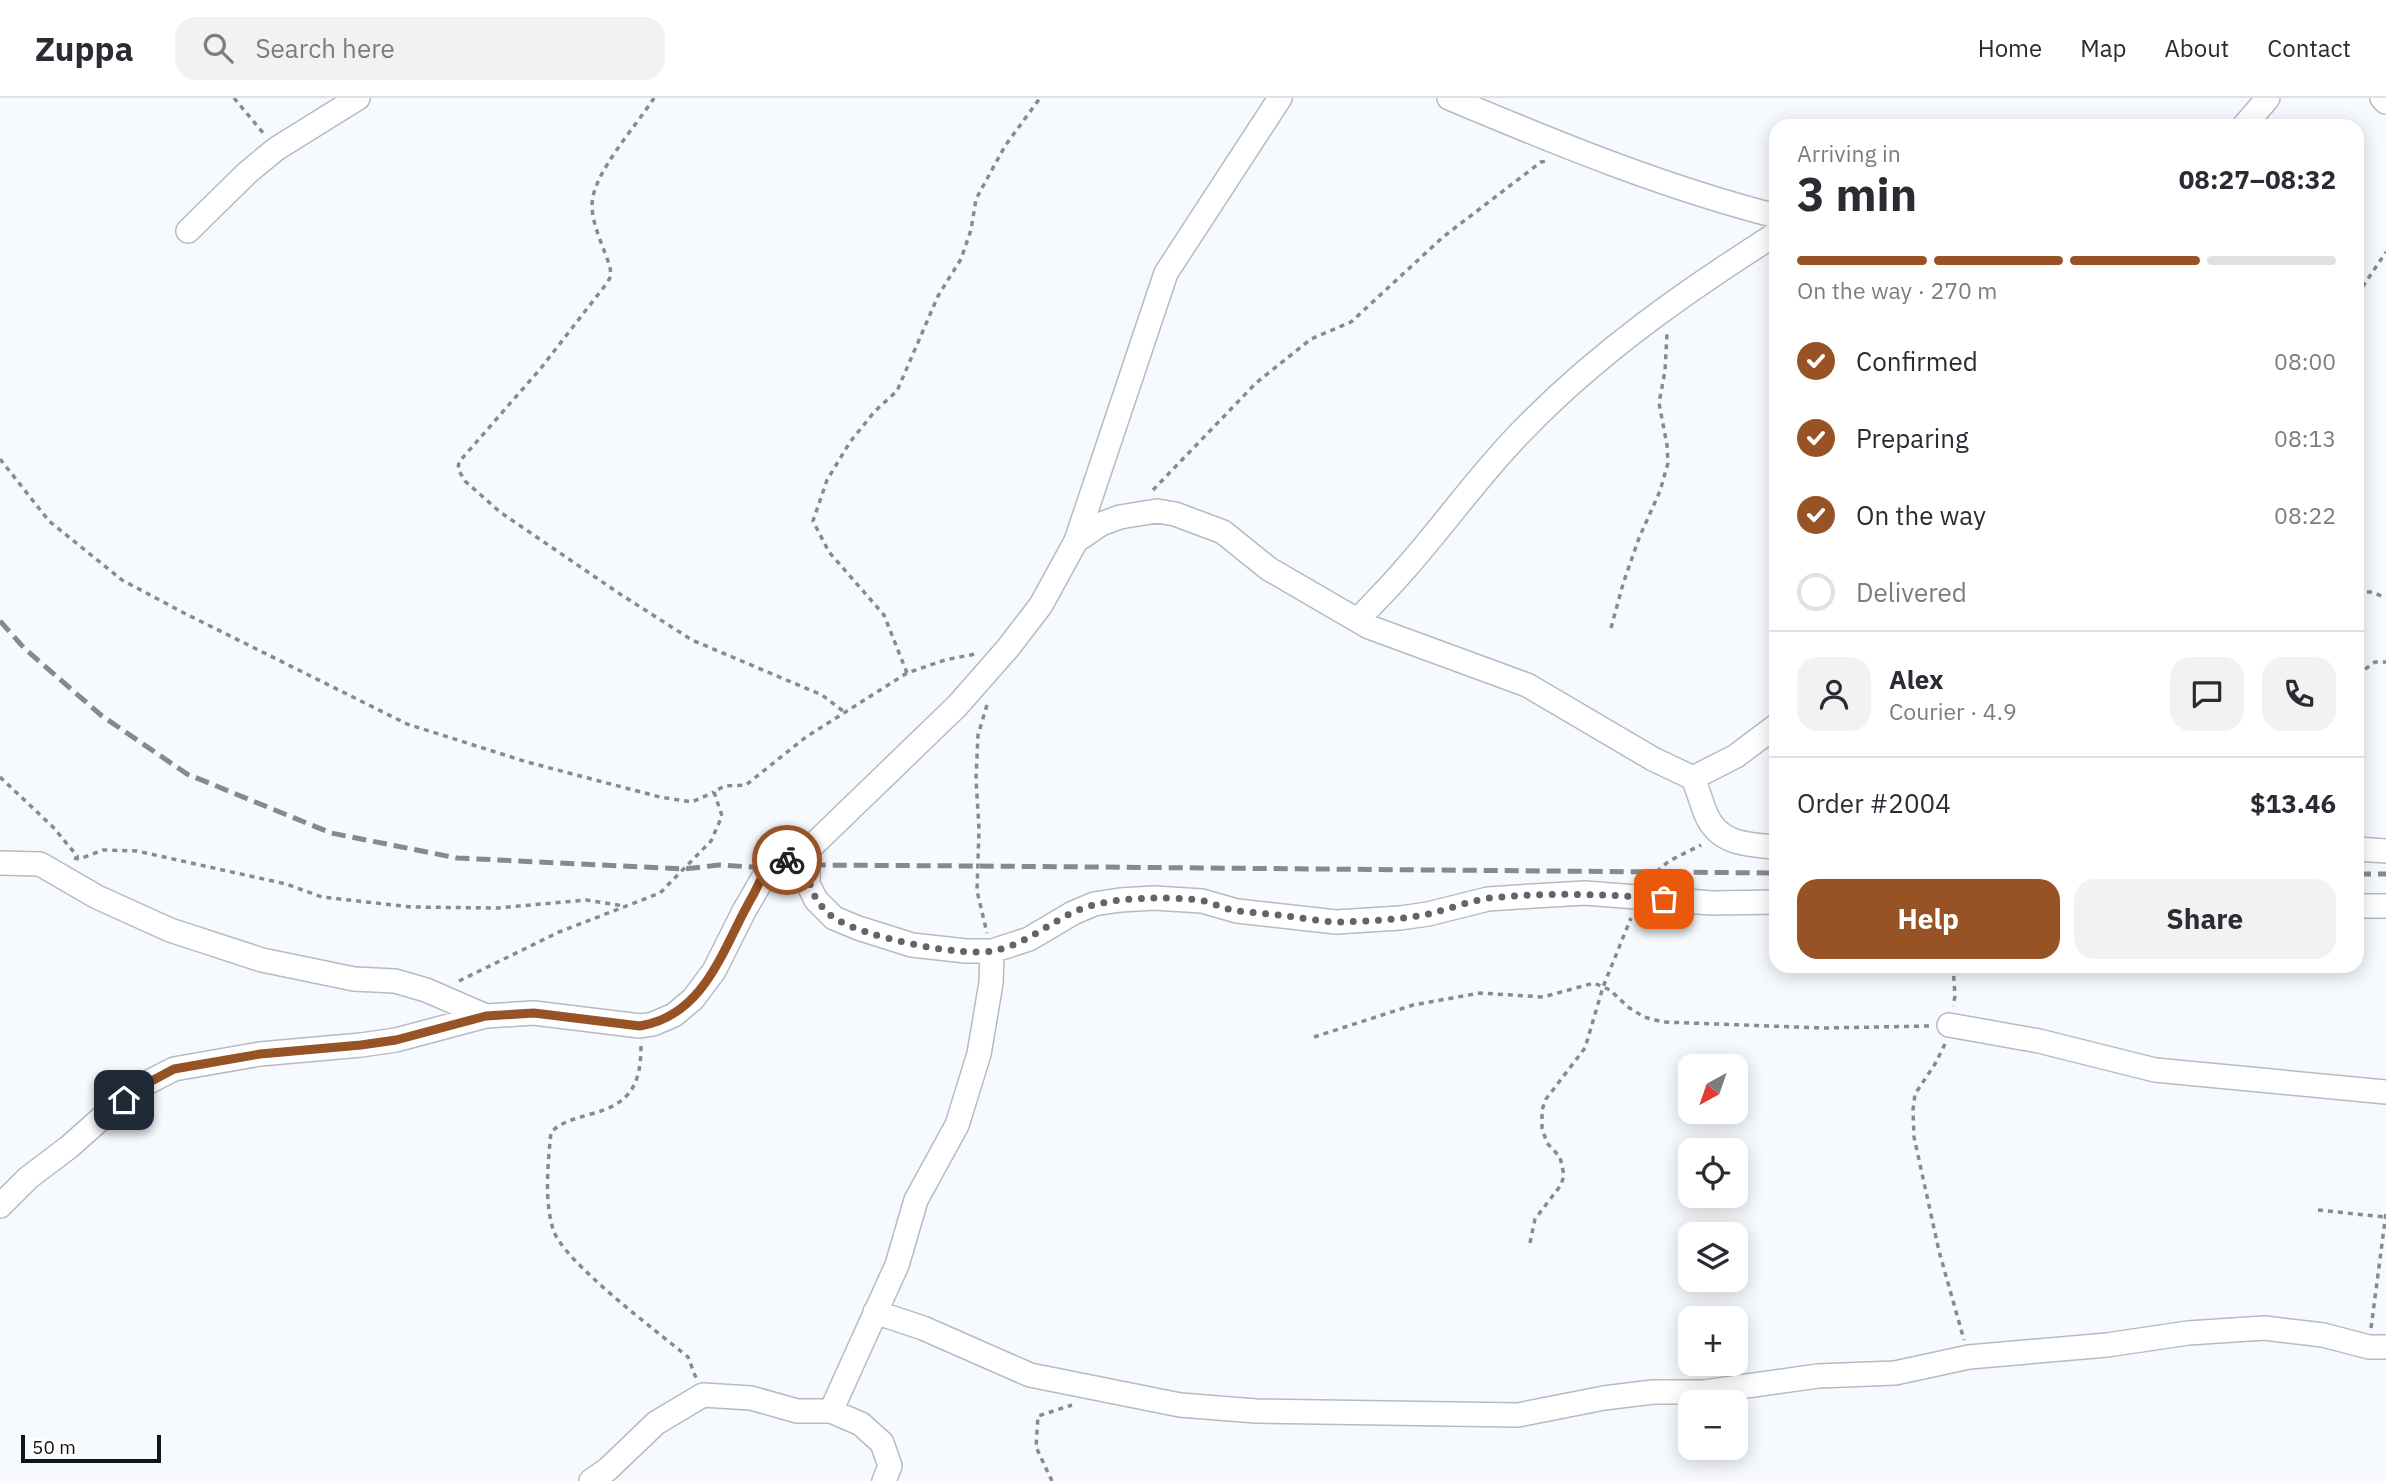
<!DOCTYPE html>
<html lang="en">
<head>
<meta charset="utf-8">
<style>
	:root { --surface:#fff; --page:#f2f2f3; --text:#2b2b33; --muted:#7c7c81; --line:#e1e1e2; --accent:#975325 }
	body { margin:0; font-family:"IBM Plex Sans",sans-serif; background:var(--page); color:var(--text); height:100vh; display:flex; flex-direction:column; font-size:26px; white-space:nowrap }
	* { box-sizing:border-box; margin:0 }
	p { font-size:23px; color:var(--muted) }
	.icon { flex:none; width:38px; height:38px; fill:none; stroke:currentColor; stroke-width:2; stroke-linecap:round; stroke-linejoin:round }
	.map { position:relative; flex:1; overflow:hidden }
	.details { position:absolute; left:1769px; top:21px; width:595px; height:854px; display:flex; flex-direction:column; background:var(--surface); border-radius:21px; box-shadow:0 4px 18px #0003 }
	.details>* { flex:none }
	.needle { width:46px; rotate:220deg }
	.tools { position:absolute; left:1678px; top:956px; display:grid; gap:14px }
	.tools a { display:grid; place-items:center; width:70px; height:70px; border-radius:14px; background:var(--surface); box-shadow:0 4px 18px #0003; font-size:35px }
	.scale { position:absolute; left:21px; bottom:18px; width:140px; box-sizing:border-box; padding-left:7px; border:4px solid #121418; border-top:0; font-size:19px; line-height:24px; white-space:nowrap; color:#121418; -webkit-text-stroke:5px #fff; paint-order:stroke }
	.pin { position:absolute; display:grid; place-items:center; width:60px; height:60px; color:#fff; margin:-30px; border-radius:14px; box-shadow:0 4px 10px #0006 }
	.courier { position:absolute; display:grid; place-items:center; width:70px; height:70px; margin:-35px; border:5px solid #975325; border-radius:50%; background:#fff; color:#222; box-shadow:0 2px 9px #0007 }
	.summary em { font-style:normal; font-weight:700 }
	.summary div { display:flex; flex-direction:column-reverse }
	.summary { display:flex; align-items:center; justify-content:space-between; height:119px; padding:0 28px }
	h1 { font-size:46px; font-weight:700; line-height:52px }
	.bar { display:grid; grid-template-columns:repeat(4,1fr); gap:10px 7px; align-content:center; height:84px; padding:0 28px }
	.bar i { height:9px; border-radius:5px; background:var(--line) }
	.bar .on { background:var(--accent) }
	.bar p { grid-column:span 4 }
	.line { display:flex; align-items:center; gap:18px; padding:0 28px; border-top:2px solid var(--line) }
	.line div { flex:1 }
	.round { display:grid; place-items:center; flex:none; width:74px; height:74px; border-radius:21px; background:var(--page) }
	ol { padding:0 28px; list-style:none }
	li { display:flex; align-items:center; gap:21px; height:77px }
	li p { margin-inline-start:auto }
	li .icon { padding:7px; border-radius:50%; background:var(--accent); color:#fff; stroke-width:4 }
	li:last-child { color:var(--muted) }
	li i { width:38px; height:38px; border:4px solid var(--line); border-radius:50% }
	.action { display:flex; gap:14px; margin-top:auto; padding:14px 28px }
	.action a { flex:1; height:80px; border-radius:21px; background:var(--accent); color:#fff; font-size:28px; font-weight:700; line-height:80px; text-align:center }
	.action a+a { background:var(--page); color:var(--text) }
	header { display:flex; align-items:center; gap:42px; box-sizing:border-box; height:98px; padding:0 35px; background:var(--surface); border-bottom:2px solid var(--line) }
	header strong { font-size:33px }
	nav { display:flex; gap:38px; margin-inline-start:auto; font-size:24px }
	.search { width:490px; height:63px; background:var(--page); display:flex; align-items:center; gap:18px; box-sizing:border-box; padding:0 24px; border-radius:21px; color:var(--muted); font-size:26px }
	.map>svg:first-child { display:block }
</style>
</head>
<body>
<header>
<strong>Zuppa</strong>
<div class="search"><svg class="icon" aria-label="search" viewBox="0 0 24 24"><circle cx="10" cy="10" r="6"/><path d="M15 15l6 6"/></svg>Search here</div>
<nav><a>Home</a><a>Map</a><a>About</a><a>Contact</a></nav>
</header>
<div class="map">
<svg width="2386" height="1383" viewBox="0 0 2386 1383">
	<rect width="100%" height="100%" fill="#f6f9fd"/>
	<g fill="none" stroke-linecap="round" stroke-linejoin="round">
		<defs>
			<path id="minor" d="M1449,0C1556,45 1663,89 1776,118
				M2382,0L2386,4
				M2244,28L2268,0
				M188,133L247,75L276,51L358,0
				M1076,443L1101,426L1120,419L1157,413L1175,416L1223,434L1269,471L1369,529L1527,587L1653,661L1693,680L1736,658L1776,628
				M1358,522C1373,505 1390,489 1405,471C1446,425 1481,374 1525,330C1599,254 1686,193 1776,136
				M1693,680C1698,692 1701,704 1706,716C1718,746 1748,747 1776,749
				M810,750L808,758V786L816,802L834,820L858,830L912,847L966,853H992L1029,841L1073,815L1094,806L1120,802L1154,800L1202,803L1237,813L1336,824L1400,820L1428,816L1488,801L1533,798L1585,795L1712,805L1776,804
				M2357,751L2386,753
				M0,765L40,766L97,799L170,832L262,862L354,881L395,883L426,892L486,918
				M2357,808H2386
				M1949,927L2039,943L2155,972L2386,994
				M0,1108L28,1080L69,1049L105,1017L143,987L174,971L260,956L361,947L396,942L486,918L534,915L640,928L653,926L674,917L693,901L714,873L744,813L769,770L810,750L957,608L1008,550L1041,507L1076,443L1166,175L1280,0
				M875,1214L923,1230L1030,1277L1180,1307L1256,1313L1518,1317L1604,1300L1653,1294H1704L1818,1278L1895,1275L1969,1259L2107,1247L2188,1235L2264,1230L2323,1237L2369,1249H2386
				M831,1313L897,1167L916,1102L957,1027L979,956L991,885L992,853
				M591,1383L608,1371L656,1325L703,1297L751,1300L797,1313H831L861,1326L882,1345L890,1368L884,1383"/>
		</defs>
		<use href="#minor" stroke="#b5bac4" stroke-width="26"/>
		<path stroke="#888a8e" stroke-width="3.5" stroke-dasharray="5 5" stroke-linecap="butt" d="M234,0L264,36
			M654,0C637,27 592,76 592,107C592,127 604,150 610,169L611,178L607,185L541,270L459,364L458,371L465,383L500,414L620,496L692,542L822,597L843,613
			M2357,197L2386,154
			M0,361L49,423L122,482L184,515L407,626L527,664L660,699L692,704L714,694
			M1153,392L1256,285L1311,241L1351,224L1443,139L1541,64L1547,63
			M2357,494H2372L2386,500
			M1611,530L1623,486L1639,440L1660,393L1668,365L1667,347L1659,305L1665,273L1667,235
			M907,575L884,517L829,454L813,423L827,382L850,344L875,313L897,293L938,198L961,161L971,132L976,101L1005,48L1040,0
			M2357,577L2375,564H2386
			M987,607L978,637L976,681L979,731L977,793L987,835
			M0,679L53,729L78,759
			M74,760L79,761L103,752L137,753L286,786L322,799L411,809L497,810L586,802L624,808
			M1649,780L1669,763L1701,747
			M1953,868L1955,898L1953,908
			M459,883L559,834L660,795L711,743L722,718L714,694L724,688L746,687L806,639L907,575L945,562L975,556
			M1314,939L1413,907L1480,895L1543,899L1594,885L1610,892L1628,909L1644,919L1663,924L1824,930L1929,928
			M1945,946L1935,966L1915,996L1913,1012L1914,1039L1939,1153L1964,1242
			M641,948C641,987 630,1006 591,1016C575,1021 563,1023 551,1034C548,1065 544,1101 553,1131C562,1163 658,1234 688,1259L696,1280
			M2318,1112L2385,1119
			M1530,1145L1535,1121L1561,1087L1564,1077L1560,1059L1547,1045L1542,1030V1012L1546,1001L1585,950L1603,889L1631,820
			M2371,1230L2386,1115
			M1052,1383L1036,1349L1038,1318L1072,1307"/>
		<use href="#minor" stroke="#fff" stroke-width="23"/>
		<path stroke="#87898d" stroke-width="5" stroke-dasharray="14 7" stroke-linecap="butt" d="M0,523L24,550L102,618L187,676L331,735L457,760L684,771L719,767L769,770L810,767L978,768L1776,775
			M2357,776H2386"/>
	</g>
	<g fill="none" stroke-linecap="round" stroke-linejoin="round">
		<path stroke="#626468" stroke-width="7" stroke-dasharray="0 12.6" d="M787,762L810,750C802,776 812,804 834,820C864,839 958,859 993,853C1024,847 1046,827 1074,814C1098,803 1125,801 1151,800C1168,800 1188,800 1204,803C1216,806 1227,812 1239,813C1255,815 1271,816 1287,818C1304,820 1322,824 1339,824C1369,823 1400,822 1429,816C1449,811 1469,803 1490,800C1548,794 1606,796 1664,801"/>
		<path stroke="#975325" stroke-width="9" d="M124,1002L144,987L174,971L260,956L361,947L396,942L486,918L534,915L640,928C706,917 723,849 752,799C757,791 761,778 768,771C773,767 782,764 787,762"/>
	</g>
</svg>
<div class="tools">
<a><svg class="needle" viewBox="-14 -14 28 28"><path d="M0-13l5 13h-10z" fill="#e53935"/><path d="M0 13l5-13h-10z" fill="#7c7c81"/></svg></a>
<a><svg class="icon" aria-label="locate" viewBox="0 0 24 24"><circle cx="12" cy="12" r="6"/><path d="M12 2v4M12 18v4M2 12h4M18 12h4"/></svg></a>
<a><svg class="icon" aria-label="layers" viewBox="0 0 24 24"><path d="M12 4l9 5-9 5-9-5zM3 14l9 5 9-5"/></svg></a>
<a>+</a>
<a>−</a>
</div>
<div class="scale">50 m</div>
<div class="pin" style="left:1664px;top:801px;background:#ea580c"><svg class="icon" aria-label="bag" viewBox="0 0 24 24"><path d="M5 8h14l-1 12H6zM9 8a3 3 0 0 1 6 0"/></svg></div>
<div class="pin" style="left:124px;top:1002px;background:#1f2937"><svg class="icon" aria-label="home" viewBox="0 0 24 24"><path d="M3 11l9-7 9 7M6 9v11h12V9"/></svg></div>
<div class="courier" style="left:787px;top:762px"><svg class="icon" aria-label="bike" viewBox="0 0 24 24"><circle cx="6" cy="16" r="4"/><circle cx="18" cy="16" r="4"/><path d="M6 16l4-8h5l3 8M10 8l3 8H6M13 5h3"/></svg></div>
<section class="details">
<div class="summary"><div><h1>3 min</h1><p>Arriving in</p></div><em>08:27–08:32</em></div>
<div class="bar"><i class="on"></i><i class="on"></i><i class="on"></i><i></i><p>On the way · 270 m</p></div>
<ol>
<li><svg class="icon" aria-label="check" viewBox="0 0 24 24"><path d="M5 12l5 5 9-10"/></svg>Confirmed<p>08:00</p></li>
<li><svg class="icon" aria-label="check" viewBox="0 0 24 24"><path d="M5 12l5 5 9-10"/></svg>Preparing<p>08:13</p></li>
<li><svg class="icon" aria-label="check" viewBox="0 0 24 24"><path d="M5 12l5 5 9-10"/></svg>On the way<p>08:22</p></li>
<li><i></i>Delivered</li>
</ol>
<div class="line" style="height:126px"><a class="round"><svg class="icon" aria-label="person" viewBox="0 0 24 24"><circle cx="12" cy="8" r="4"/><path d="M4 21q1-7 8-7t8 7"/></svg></a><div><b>Alex</b><p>Courier · 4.9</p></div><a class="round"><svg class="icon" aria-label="chat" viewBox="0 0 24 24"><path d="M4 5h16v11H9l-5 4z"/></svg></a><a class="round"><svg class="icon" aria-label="phone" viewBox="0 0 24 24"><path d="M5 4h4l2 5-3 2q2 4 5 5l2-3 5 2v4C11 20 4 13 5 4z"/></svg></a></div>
<div class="line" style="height:91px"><div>Order #2004</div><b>$13.46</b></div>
<div class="action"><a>Help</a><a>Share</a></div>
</section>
</div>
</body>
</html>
